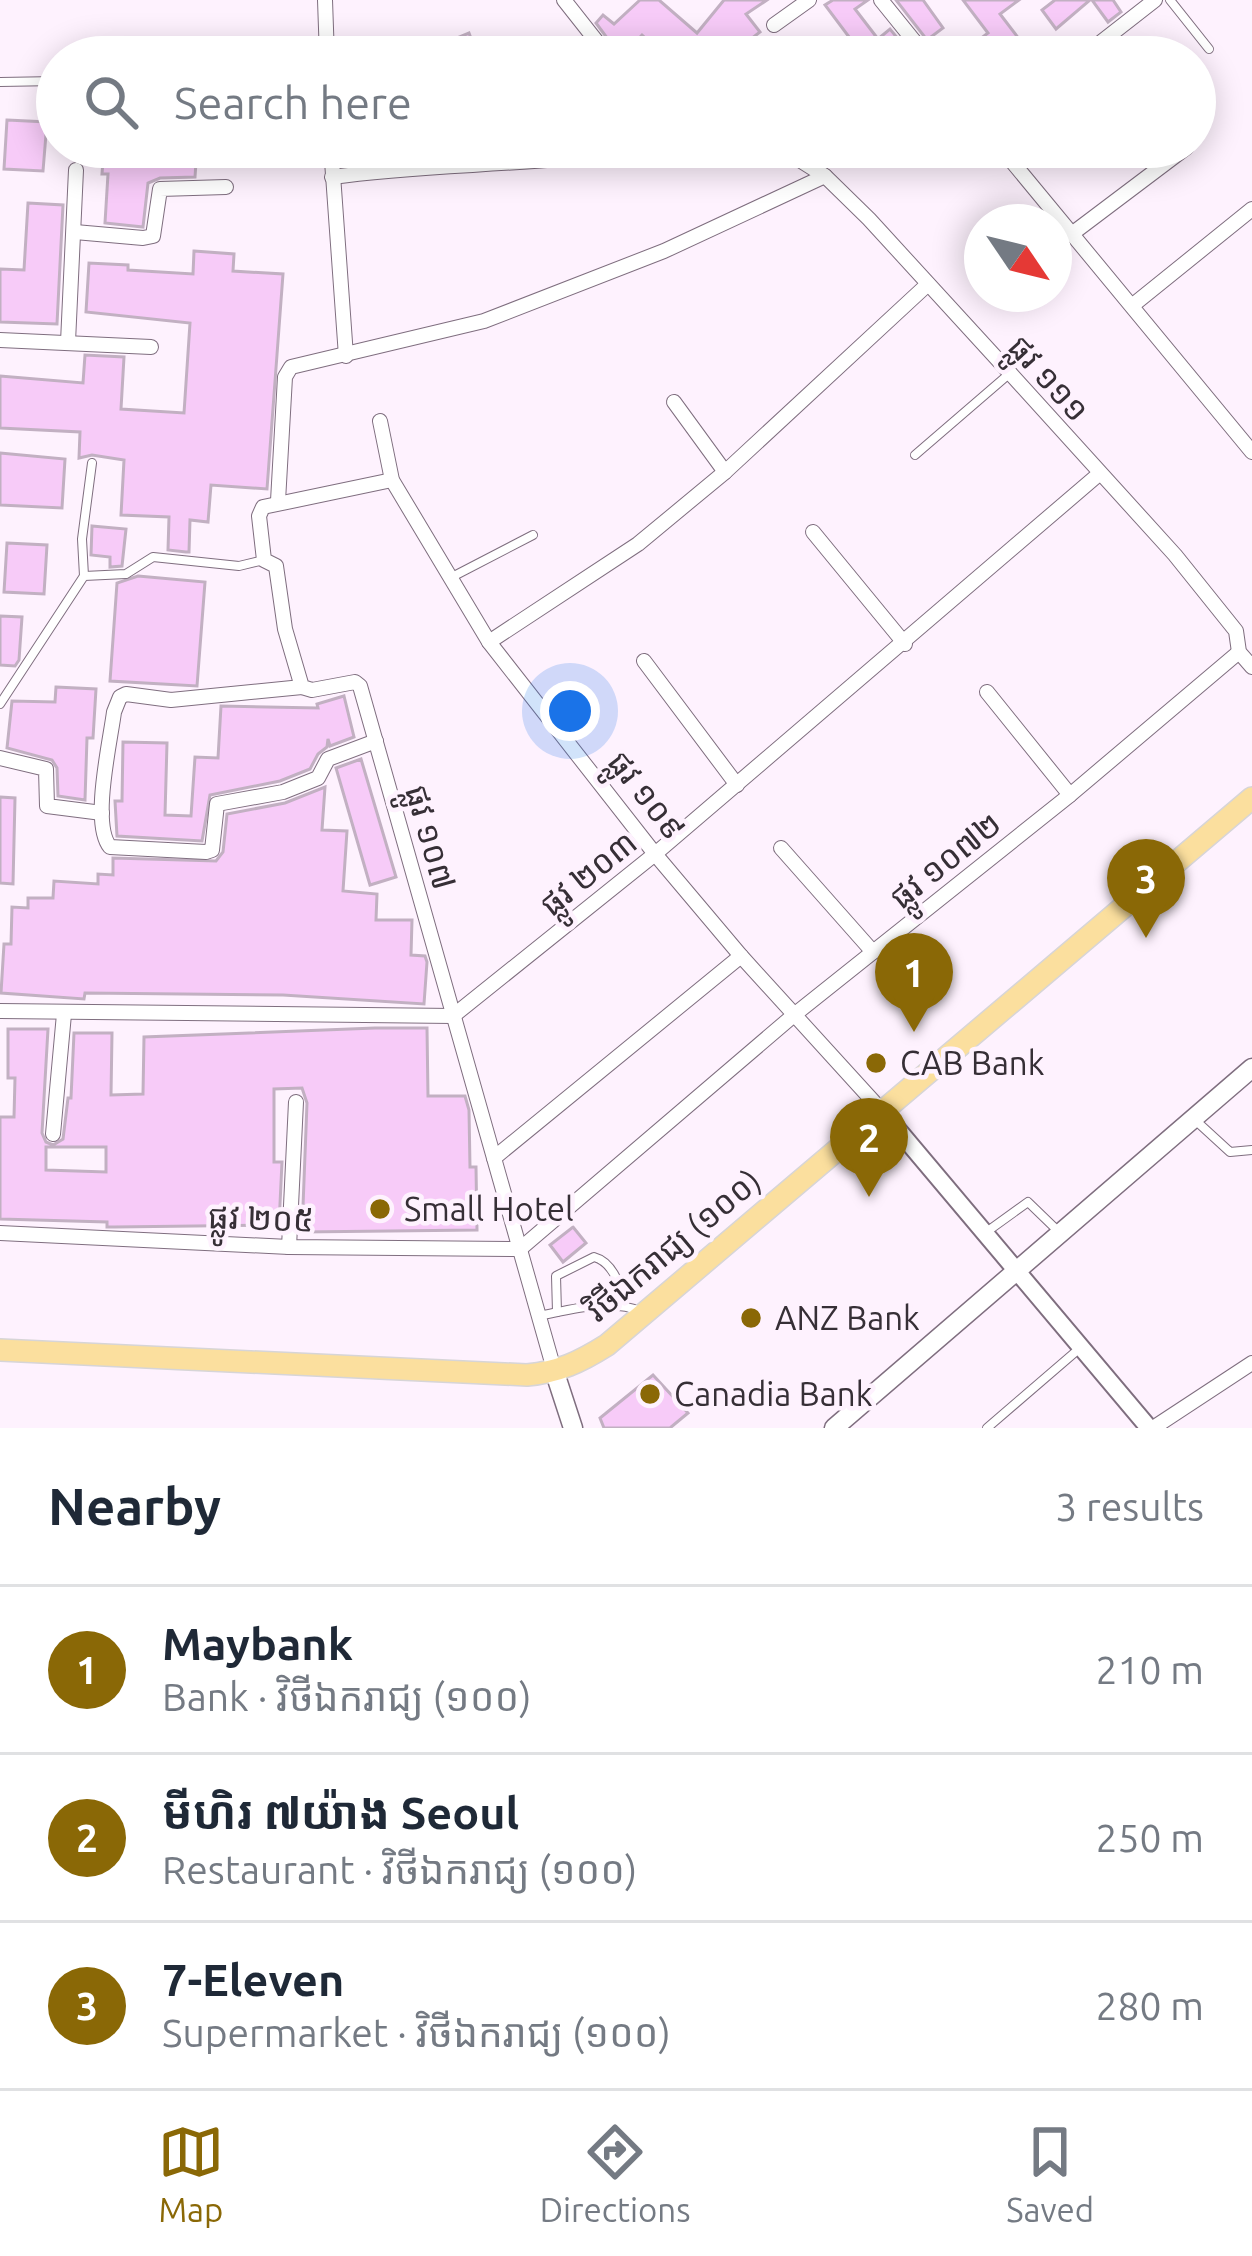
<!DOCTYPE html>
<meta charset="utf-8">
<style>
body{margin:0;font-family:Ubuntu,"Noto Sans Khmer",sans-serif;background:#f2f2f3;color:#1f2937}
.compass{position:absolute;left:964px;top:204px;width:108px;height:108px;border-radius:50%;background:#fff;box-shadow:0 6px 30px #0003;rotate:125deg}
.you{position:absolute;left:570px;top:711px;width:42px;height:42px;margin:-30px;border:9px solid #fff;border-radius:50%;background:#1a73e8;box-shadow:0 0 0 18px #1a73e833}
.badge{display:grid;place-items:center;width:78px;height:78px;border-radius:50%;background:#8a6806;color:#fff;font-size:39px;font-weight:700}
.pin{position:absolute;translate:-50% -99px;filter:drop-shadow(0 3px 6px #0008)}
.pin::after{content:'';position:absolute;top:63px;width:42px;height:36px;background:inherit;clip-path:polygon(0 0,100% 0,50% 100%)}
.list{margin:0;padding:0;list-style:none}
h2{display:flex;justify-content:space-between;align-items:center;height:156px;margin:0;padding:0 48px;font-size:51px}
h2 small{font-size:39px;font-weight:400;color:#747a83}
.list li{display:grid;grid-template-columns:78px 1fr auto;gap:36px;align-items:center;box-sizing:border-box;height:168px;padding:0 48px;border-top:3px solid #e0e1e3}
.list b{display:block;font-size:45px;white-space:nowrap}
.list p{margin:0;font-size:39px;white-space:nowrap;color:#747a83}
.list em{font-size:39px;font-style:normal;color:#747a83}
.icon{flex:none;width:66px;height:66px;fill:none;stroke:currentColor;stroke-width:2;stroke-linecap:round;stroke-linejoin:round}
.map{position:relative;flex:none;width:1252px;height:1428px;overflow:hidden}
.search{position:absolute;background:#fff;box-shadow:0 6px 30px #0003;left:36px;right:36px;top:36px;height:132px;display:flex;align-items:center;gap:30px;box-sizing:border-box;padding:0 42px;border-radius:66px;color:#747a83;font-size:45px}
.sheet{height:660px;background:#fff}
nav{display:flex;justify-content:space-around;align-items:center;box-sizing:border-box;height:168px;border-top:3px solid #e0e1e3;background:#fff;font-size:33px;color:#747a83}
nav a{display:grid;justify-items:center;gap:6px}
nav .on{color:#8a6806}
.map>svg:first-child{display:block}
.building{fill:#f7cbf8;stroke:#c2b0c2;stroke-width:3;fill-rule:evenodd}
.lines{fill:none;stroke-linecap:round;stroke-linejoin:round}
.service-casing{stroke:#7f6e7f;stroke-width:10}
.minor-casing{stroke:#7f6e7f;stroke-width:16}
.tertiary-casing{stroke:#7f6e7f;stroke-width:20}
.secondary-casing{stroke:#7f6e7f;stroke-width:21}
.primary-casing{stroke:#d7d5d7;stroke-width:24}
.service{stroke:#fff;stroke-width:8}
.minor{stroke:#fff;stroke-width:14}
.tertiary{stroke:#fff;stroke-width:16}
.secondary{stroke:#fff;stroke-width:18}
.primary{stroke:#fbdf9e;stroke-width:21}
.poi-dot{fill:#8a6806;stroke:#fef2fe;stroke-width:4.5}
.labels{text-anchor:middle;stroke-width:9;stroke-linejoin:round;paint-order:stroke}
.street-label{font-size:33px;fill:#362f36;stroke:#fef2fe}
.poi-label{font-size:33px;fill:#362f36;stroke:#fef2fe;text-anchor:start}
</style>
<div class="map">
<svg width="1252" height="1428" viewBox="0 0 1252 1428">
<rect width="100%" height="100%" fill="#fef2fe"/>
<g class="building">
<polygon points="640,0 659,0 697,33 724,0 767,0 746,14 760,32 728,57 691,57 670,41 661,52 642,35 621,57 596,23 603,15 614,24"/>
<polygon points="833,0 868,0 855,9 878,39 890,29 913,57 864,57 825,5"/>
<polygon points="896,0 923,0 943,28 927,40"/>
<polygon points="963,0 1019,0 1000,14 1033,57 987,57 976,42 988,33"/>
<polygon points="1055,0 1090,0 1056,29 1042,10"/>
<polygon points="1092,0 1113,0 1121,12 1108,22"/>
<polygon points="469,33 478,57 445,57 440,45"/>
<polygon points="7,120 47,122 43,171 4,169"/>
<polygon points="104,147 197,147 195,177 160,178 148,183 143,227 105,223 108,174 102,174"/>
<polygon points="347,147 374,147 377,160 351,163"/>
<polygon points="28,203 63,205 57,324 0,322 0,269 24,270"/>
<polygon points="194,251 234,254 233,271 283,274 267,489 211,485 208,522 190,520 189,552 186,552 168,550 169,517 121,515 124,460 92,455 79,458 80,432 0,428 0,376 83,383 85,355 124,357 121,409 184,413 190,323 86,312 89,263 128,265 128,270 193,274"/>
<polygon points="0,453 65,459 62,508 0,505"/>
<polygon points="92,526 126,529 122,566 110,567 110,557 91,555"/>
<polygon points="7,543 47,545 44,594 4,592"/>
<polygon points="138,576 205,582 197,686 110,681 117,583"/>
<polygon points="0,616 22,617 19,660 15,666 0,665"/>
<polygon points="56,687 96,689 93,738 87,738 85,800 58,796 57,768 52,760 7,748 12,701 55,702"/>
<polygon points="344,696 354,737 330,746 328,739 327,747 318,754 310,769 280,781 210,795 202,841 117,836 115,801 122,801 123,742 167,743 165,815 191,816 195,757 218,758 221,706 318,708 317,704"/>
<polygon points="361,759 396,877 370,885 336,768"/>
<polygon points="325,787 322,830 347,831 343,891 377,894 376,920 412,920 411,955 425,956 427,962 424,1004 283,995 85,993 84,999 1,993 4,944 11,944 12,907 28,908 28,898 53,898 54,881 98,884 98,874 113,875 113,858 216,861 223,852 227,814 285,803"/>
<polygon points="0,797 15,798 13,884 0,883"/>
<path d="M 375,1028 L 427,1028 L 428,1096 L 465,1096 L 469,1110 L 470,1167 L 476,1167 L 477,1230 L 302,1232 L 307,1103 L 302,1088 L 274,1089 L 274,1162 L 282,1162 L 279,1225 L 114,1227 L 107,1227 L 107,1222 L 0,1219 L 0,1117 L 14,1117 L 15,1078 L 8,1078 L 8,1029 L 48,1029 L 42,1133 L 46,1142 L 53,1145 L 63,1139 L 68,1098 L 71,1098 L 74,1033 L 112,1033 L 111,1095 L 143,1094 L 144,1037 ZM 46,1147 L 106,1147 L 106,1172 L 46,1170 Z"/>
<polygon points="573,1227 586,1243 563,1262 550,1245"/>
<polygon points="653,1375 688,1413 670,1428 604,1428 600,1418"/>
</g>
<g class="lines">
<defs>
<g id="service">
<polyline points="1170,0 1209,49"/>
<polyline points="0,82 57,81"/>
<polyline points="915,455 1009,374"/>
<polyline points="84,576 82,539 92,463"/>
<polyline points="452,577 533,535"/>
<polyline points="0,704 84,576 126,574 153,557 239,566 264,560"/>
<polyline points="1194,1119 1230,1152 1252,1150"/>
<polyline points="985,1233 1028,1202 1059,1232"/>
<path d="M 557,1312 L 556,1276 L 594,1257 C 613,1262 621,1286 625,1305"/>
<path d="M 539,1316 C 574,1309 609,1298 643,1312"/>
<polyline points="987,1428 1080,1348"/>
</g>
<g id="minor">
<polyline points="325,0 327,57"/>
<polyline points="564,0 609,57"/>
<polyline points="881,0 927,57"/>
<polyline points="774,25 809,0"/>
<polyline points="1082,57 1155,0"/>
<polyline points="331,147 346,356"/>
<polyline points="779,147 825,176 869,219 1010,373 1175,555 1236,631 1239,652 1252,667"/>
<polyline points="1000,147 1252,452"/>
<path d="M 332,177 C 437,162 543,167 648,147"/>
<polyline points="75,232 143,238 153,236 160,189 226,187"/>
<polyline points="1073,233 1187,147"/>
<polyline points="1133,305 1252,209"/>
<polyline points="0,340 151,347"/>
<polyline points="68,342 76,170"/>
<polyline points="674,402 725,472"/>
<polyline points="380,421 392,480 489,642 655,854 741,956 882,1111"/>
<polyline points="392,480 263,507 259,516 264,560 276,566 285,629 302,687 312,690 355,682 360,686 555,1373"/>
<polyline points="278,501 285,377 291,367 484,321 664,251 825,176"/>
<polyline points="813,532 905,644"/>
<polyline points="489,642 638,544 725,472 928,284"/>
<polyline points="644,661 737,785"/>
<path d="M 302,687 L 171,700 L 126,694 L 120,697 L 114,712 C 110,743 91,824 110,847 L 206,852 L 212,850 L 217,804 L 283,792 L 318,778 L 328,759 L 376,741"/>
<polyline points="987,692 1070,795"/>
<polyline points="0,758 46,769 47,806 102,813"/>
<polyline points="781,848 873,952"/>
<polyline points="0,1011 453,1016 655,854 1099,474"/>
<polyline points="53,1134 64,1014"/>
<polyline points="494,1158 741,956"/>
<polyline points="0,1233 289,1247 520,1249 794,1015 1070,795 1239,652"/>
<polyline points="289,1247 296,1102"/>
<polyline points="1153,1428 1252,1363"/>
</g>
<polyline id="tertiary" points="882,1111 1149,1428"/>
<g id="secondary">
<polyline points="555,1373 573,1428"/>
<polyline points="834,1428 1252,1068"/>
</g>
<path id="primary" d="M 0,1350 L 527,1375 C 559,1372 580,1362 607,1345 L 1252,798"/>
</defs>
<use href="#service" class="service-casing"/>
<use href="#minor" class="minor-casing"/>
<use href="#tertiary" class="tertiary-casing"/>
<use href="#secondary" class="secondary-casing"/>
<use href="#primary" class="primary-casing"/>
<use href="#service" class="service"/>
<use href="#minor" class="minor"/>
<use href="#tertiary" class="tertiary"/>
<use href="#secondary" class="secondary"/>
<use href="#primary" class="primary"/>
</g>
<g class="poi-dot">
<circle cx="876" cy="1063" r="12"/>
<circle cx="380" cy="1209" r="12"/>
<circle cx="751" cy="1318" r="12"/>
<circle cx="650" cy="1394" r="12"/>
</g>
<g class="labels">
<g class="street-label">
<text transform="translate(1049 378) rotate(48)" y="12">ផ្លូវ ១១១</text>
<text transform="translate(647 795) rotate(52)" y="12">ផ្លូវ ១០៩</text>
<text transform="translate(431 837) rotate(74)" y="12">ផ្លូវ ១០៧</text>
<text transform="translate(945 860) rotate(-39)" y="12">ផ្លូវ ១០៧២</text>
<text transform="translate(588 873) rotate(-39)" y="12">ផ្លូវ ២០៣</text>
<text transform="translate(261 1218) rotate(2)" y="12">ផ្លូវ ២០៥</text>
<text transform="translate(673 1245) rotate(-40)" y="12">វិថីឯករាជ្យ (១០០)</text>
</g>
<g class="poi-label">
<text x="900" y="1075">CAB Bank</text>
<text x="404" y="1221">Small Hotel</text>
<text x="775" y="1330">ANZ Bank</text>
<text x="674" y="1406">Canadia Bank</text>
</g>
</g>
</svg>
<svg class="compass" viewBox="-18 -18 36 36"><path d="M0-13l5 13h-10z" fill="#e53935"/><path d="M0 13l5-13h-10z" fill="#747a83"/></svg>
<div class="you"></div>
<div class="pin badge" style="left:914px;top:1032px">1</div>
<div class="pin badge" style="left:869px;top:1197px">2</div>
<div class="pin badge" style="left:1146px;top:938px">3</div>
<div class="search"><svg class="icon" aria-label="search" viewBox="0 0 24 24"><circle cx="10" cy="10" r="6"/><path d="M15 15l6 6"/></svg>Search here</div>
</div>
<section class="sheet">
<h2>Nearby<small>3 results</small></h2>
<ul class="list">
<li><span class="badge">1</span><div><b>Maybank</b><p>Bank · វិថីឯករាជ្យ (១០០)</p></div><em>210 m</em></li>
<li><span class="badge">2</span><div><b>មីហិរ ៧យ៉ាង Seoul</b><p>Restaurant · វិថីឯករាជ្យ (១០០)</p></div><em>250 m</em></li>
<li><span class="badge">3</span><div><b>7-Eleven</b><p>Supermarket · វិថីឯករាជ្យ (១០០)</p></div><em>280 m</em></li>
</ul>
</section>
<nav>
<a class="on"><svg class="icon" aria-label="map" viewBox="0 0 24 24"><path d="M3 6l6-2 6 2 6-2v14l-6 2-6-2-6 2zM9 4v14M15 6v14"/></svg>Map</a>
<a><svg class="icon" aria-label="directions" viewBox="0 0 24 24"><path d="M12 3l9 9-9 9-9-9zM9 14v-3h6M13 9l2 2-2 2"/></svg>Directions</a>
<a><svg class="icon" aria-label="saved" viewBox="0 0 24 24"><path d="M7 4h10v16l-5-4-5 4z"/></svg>Saved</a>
</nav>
